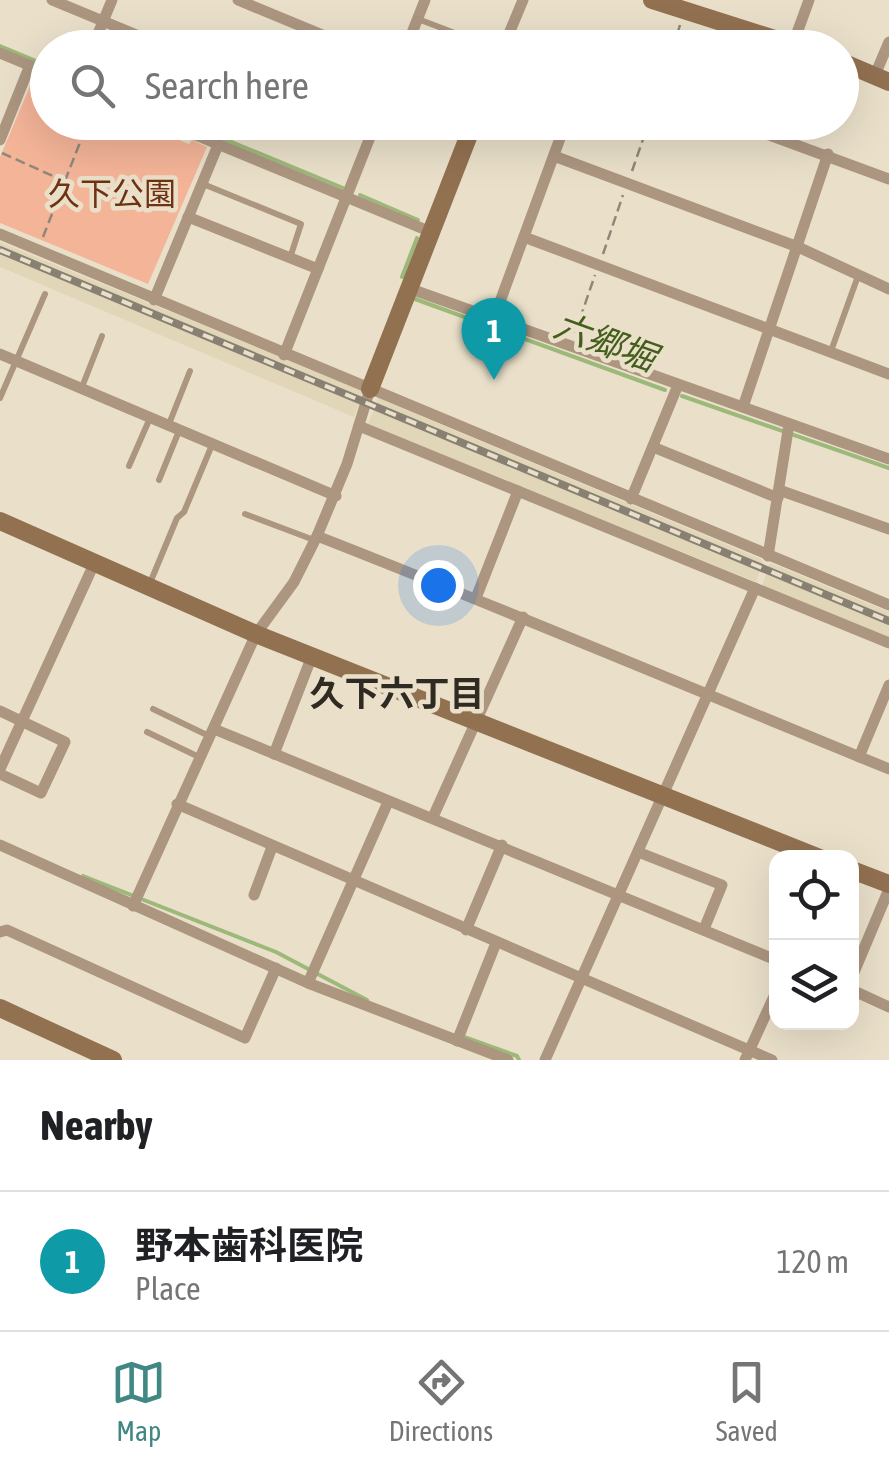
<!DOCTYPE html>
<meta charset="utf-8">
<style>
body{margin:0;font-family:"Asap Condensed","Noto Sans JP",sans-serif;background:#f6f6f6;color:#202124}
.controls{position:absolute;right:30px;bottom:30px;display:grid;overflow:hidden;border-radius:20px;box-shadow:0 10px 40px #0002}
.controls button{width:90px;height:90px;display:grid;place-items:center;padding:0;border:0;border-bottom:2px solid #e0e0e0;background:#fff;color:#202124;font:50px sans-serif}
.you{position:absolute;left:438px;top:585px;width:35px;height:35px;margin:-25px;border:8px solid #fff;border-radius:50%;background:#1a73e8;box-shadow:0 0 0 15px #1a73e833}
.badge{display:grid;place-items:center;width:65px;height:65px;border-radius:50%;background:#418885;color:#fff;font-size:32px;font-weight:700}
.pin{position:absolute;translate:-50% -82px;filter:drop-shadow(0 2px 5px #0008)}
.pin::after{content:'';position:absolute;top:52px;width:35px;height:30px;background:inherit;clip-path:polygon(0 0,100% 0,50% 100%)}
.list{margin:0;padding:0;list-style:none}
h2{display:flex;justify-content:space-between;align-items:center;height:130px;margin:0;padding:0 40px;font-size:42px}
h2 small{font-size:32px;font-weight:400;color:#757577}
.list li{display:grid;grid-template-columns:65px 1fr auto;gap:30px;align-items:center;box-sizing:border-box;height:140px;padding:0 40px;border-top:2px solid #e0e0e0}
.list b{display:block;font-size:38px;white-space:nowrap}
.list p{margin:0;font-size:32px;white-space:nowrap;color:#757577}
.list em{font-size:32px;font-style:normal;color:#757577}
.icon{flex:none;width:55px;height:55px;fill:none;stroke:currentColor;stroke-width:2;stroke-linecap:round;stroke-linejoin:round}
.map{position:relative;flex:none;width:889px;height:1060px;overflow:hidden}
.search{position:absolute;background:#fff;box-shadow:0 10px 40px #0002;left:30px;right:30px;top:30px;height:110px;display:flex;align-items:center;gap:25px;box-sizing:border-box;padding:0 35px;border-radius:55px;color:#757577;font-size:38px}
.sheet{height:270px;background:#fff}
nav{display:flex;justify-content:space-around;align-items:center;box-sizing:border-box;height:140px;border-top:2px solid #e0e0e0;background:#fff;font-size:28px;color:#757577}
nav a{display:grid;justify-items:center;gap:5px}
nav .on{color:#418885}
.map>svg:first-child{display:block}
.built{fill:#e2d6b9}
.green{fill:#f4b498}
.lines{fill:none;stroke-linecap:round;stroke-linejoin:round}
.stream{stroke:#9cb97a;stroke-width:4}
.path{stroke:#8f8879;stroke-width:2.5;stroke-dasharray:10 5;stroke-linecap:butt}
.lane{stroke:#ac9680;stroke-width:6}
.street{stroke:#ac9680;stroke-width:11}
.secondary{stroke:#927151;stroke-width:18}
.rail-casing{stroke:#888173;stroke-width:8}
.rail{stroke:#eae0ca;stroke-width:4;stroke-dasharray:11;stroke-linecap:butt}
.labels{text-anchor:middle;stroke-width:9;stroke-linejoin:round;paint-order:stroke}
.park-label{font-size:32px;fill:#6f3212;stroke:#eae0ca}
.water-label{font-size:35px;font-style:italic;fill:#445e1d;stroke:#eae0ca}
.neighbourhood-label{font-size:35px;font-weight:bold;fill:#2f2b23;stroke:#eae0ca}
</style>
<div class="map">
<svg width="889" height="1060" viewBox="0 0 889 1060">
<rect width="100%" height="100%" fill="#eae0ca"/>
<g class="built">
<polygon points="0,242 363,391 354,417 0,267"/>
<polygon points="378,398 761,559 763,563 756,582 368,424"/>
<polygon points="770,563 889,612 889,638 761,588"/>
</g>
<polygon class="green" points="35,74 47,79 48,122 138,123 189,144 192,140 207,147 148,284 0,223 0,157"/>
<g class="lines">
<g class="stream">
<polyline points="0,46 48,66"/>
<polyline points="183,122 343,188"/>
<polyline points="360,195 418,220"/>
<polyline points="402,277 417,238"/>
<polyline points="415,299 665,390"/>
<polyline points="682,396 889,468"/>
<polyline points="83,876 276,952 367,1000"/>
<polyline points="464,1037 517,1056 519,1060"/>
</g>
<g class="path">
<polyline points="673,48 680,25"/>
<polyline points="2,153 64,181"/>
<polyline points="632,171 649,122"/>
<polyline points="43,237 88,122"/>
<polyline points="603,254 623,195"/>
<polyline points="575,333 595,275"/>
</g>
<g class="lane">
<polyline points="418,19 494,48"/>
<polyline points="203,184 301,224 290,258"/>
<polyline points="831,351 858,276"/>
<polyline points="82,387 102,336"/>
<polyline points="0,398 45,294"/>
<polyline points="169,424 190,371"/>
<polyline points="129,466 150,418"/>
<polyline points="159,480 179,431"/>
<polyline points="245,514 314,540"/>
<polyline points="150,583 177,518 184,512 212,445"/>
<polyline points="153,709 209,736"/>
<polyline points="147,732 199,757"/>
</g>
<g class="street">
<polyline points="52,0 168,48"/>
<polyline points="238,0 354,48"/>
<polyline points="505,42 521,48"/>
<polyline points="793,44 809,0"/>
<polyline points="92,48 112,0"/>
<polyline points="406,48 425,0"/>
<polyline points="503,48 523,0"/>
<polyline points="0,53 48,73"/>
<polyline points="875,75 889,42"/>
<polyline points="164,122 431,232"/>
<polyline points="355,122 373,130"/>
<polyline points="734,122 889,179"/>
<polyline points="0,140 30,65"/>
<polyline points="554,156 798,247 889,289"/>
<polyline points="188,217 318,269"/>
<polyline points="0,234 889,605"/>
<polyline points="524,237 889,374"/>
<polyline points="408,288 889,459"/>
<polyline points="154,300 218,145"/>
<polyline points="494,318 566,122"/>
<polyline points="0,354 336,496"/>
<polyline points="284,355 376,122"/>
<polyline points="743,407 828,154"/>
<polyline points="359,426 889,643"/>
<polyline points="653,447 778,498"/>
<polyline points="779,490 889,529"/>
<polyline points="631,499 678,385"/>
<path d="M 317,536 C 509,611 698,691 889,769"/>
<polyline points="768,556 789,424"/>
<polyline points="476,598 518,491"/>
<polyline points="0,711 65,742 41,793 0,774"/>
<polyline points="214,729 776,960"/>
<polyline points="274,754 312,656"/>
<polyline points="859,757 889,685"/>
<polyline points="0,769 94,564"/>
<polyline points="177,804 772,1060"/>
<polyline points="433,817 523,617"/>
<polyline points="0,845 308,983 508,1060"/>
<polyline points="638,852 722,885 704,929"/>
<polyline points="254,895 272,847"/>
<polyline points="133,906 256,634 294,582 317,536 347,464 370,389"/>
<polyline points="466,930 502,845"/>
<polyline points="0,932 7,930 245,1038 276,968"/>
<polyline points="852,977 889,889"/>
<polyline points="308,983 388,802"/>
<polyline points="852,990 889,1007"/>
<polyline points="457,1041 496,943"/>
<polyline points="545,1060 755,588"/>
<polyline points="745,1060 776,992"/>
</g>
<g class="secondary">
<polyline points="652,0 803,48"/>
<polyline points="842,62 889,82"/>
<polyline points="370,389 474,122"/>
<polyline points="0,521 256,634 820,858"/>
<polyline points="852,870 889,884"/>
<polyline points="0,1008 113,1060"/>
</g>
<defs>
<polyline id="rail" points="0,250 889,621"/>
</defs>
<use href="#rail" class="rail-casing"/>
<use href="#rail" class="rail"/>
</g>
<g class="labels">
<g class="park-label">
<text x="112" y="205">久下公園</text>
</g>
<g class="water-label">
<text transform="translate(605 342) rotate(20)" y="12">六郷堀</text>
</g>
<g class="neighbourhood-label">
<text x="397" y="706">久下六丁目</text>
</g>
</g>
</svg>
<div class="controls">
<button><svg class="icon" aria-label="locate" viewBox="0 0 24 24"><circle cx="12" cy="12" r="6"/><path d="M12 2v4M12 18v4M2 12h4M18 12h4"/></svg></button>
<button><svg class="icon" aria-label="layers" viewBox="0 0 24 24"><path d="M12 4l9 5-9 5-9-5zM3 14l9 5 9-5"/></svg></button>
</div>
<div class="you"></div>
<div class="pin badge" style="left:494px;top:380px;background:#0f9aa8">1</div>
<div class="search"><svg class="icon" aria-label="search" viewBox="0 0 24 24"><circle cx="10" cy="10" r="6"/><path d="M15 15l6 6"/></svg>Search here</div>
</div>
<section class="sheet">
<h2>Nearby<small></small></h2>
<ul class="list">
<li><span class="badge" style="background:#0f9aa8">1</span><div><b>野本歯科医院</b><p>Place</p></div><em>120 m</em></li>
</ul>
</section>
<nav>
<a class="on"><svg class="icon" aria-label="map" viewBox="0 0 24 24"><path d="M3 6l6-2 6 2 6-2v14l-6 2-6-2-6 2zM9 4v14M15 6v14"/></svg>Map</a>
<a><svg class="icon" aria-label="directions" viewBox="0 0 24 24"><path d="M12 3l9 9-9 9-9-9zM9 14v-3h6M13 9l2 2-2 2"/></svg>Directions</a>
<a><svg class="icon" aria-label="saved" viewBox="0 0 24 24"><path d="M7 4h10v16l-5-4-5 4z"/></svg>Saved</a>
</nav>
